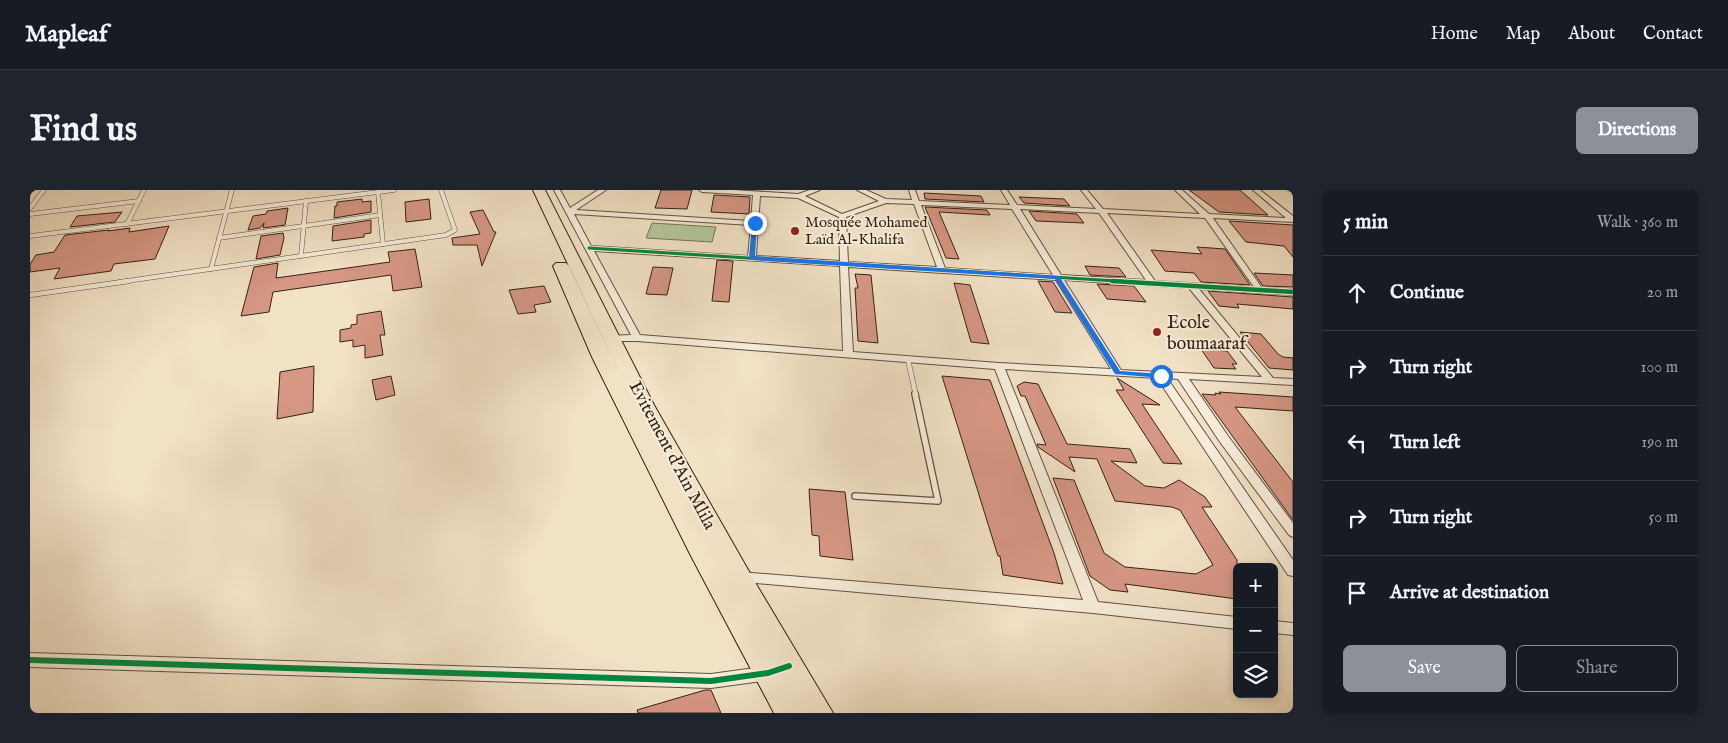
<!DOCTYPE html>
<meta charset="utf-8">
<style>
body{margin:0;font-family:"IM FELL English",serif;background:#20242c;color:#f1f3f6}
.controls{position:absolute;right:15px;bottom:15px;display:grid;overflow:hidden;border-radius:8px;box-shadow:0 2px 8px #0003}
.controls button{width:45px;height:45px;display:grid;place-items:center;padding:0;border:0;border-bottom:1px solid #363941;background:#171b24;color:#f1f3f6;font:25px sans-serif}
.stop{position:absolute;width:15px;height:15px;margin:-11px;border:4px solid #1a73e8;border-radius:50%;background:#fff}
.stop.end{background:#1a73e8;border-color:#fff;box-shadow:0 1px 5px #0008}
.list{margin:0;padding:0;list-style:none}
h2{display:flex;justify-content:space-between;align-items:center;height:65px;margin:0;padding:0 20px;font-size:21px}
h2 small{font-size:16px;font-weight:400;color:#9ea1a6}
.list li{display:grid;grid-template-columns:32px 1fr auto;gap:15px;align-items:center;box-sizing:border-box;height:75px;padding:0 20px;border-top:1px solid #363941}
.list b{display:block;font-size:19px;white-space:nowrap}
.list em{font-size:16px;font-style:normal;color:#9ea1a6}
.actions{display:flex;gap:10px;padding:15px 20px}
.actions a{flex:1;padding:11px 0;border:1px solid #8c9099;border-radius:8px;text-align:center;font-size:18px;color:#8c9099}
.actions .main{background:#8c9099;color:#fff}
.icon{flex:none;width:28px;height:28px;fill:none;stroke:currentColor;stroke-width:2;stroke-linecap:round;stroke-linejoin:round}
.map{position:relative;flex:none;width:1263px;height:523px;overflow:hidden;border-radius:8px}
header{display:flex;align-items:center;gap:30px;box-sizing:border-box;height:70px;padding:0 25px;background:#171b24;border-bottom:1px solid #363941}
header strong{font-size:24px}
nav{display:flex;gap:28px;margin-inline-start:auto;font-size:18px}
.intro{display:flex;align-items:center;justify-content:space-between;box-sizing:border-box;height:120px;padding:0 30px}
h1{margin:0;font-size:35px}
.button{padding:12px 22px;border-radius:8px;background:#8c9099;color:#fff;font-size:18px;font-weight:700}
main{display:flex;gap:30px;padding:0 30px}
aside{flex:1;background:#171b24;border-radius:8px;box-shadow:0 2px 8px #0003}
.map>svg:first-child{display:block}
.green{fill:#b4c499;stroke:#747456}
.building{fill:#d69785;stroke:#342314}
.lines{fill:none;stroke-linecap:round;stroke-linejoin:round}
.lane-far2-casing{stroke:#635240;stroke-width:5}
.lane-far1-casing{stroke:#635240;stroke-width:5.5}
.lane-casing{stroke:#635240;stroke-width:8}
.street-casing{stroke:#635240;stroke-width:2}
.highway-casing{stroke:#342314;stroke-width:2}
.lane-far2{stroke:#f6ecd9;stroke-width:4}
.lane-far1{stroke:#f6ecd9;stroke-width:4.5}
.lane{stroke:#f6ecd9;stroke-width:5.5}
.street{fill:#f6ecd9;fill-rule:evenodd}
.highway{fill:#f1e1c5;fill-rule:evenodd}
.cycleway-far2-casing{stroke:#f6ecd9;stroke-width:5}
.cycleway-far1-casing{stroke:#f6ecd9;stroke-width:7}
.cycleway-casing{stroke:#f6ecd9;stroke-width:9}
.cycleway-far2{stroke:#00873e;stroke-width:3}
.cycleway-far1{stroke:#00873e;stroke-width:4.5}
.cycleway{stroke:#00873e;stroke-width:6}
.route{fill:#1a73e8}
.poi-dot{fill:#8f2418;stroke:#f6ecd9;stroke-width:2}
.labels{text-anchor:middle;stroke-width:4;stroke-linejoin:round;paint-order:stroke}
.far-poi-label{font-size:15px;fill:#342314;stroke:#f6ecd9;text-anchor:start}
.poi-label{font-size:18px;fill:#342314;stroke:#f6ecd9;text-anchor:start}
.street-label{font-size:18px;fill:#342314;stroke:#f6ecd9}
</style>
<header>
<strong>Mapleaf</strong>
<nav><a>Home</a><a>Map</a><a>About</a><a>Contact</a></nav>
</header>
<div class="intro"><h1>Find us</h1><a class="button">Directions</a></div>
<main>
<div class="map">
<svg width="1263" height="523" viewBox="0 0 1263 523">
<rect width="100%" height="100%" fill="#f1e1c5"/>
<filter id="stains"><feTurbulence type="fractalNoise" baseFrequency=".004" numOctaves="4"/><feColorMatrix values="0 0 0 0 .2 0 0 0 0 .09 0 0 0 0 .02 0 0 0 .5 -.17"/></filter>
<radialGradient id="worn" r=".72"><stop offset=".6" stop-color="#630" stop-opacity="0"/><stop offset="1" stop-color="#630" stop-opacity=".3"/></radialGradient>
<polygon class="green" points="622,33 686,37 682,52 616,48"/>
<g class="building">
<polygon points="631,0 662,0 657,19 625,18"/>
<polygon points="1159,0 1210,0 1238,25 1189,22"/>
<polygon points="894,3 951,6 954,12 895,9"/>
<polygon points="684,5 720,7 719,24 681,22"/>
<polygon points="989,7 1034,9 1040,16 994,13"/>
<polygon points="332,9 332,12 341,11 341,22 304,28 305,16 307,16 307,12"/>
<polygon points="399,9 401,29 376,32 375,12"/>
<polygon points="895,17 957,20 960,25 909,22 929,69 916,68"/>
<polygon points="258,18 255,35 233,38 234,33 230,38 218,40 223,26 236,24 237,21"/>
<polygon points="453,20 464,42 466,42 452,76 447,55 423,55 422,48 450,44 440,22"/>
<polygon points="999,21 1047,24 1054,33 1006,31"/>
<polygon points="92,22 85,32 40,37 47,26"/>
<polygon points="341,30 341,43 334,44 334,47 302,51 303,36"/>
<polygon points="1199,31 1263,35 1263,67 1254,56 1216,52"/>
<polygon points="139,36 125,69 84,74 81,81 24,89 30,78 0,82 0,74 6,65 24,62 35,45 79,40 78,41 100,38 99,42"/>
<polygon points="253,43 254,48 250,65 226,69 231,46"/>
<polygon points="1167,57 1195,59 1220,95 1171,92 1164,83 1135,81 1121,60 1172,64"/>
<polygon points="385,59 392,97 363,101 361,85 243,102 239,122 211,126 224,77 248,73 246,88 360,72 358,62"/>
<polygon points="687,70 703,71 699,112 682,111"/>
<polygon points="1055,76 1089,78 1096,87 1060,85"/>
<polygon points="623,77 643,78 637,105 616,104"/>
<polygon points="1224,83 1263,85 1263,97 1233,96"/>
<polygon points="825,84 841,85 848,153 828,151 825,98 828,98"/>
<polygon points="1008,91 1023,92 1042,123 1025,122"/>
<polygon points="924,93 940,95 959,154 941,152"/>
<polygon points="1067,94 1104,96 1116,112 1077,109"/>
<polygon points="514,96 521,112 504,115 506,122 488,124 479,100"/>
<polygon points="1178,101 1263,107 1263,119 1207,114 1209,118 1189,116"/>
<polygon points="351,121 355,145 350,145 353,165 335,168 335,155 323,157 323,150 310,152 310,140 321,138 321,135 327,134 327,125"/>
<polygon points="1210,142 1231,144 1248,164 1253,167 1263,168 1263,180 1239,178"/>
<polygon points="1171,159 1197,161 1207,174 1202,174 1206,179 1184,178"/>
<polygon points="284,176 283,222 247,229 250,182"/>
<polygon points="361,186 365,205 346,210 342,190"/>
<polygon points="912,186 960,190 1024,363 1033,394 973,385 970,366 968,366"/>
<polygon points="1087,188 1130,215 1112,214 1152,274 1133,273 1086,200 1094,200"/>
<polygon points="994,192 1008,194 1037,254 1100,259 1107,273 1081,271 1115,296 1134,298 1149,290 1175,307 1182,317 1172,317 1207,370 1207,409 1095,394 1098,402 1080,400 1060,386 1023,288 1044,290 1074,363 1095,377 1166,384 1183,375 1150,320 1142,317 1085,311 1067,269 1039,267 1045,282 1008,257 1007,254 1016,255 995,206 991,206 987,196"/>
<polygon points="1189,202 1263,207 1263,221 1205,217 1263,292 1263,330 1172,204 1186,205 1185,203 1191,204"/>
<polygon points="779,299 815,302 823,370 790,366 789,346 782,345"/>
<polygon points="675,500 681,500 691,523 608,523 607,520"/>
</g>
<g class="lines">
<defs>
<g id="lane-far2">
<polyline points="348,2 353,54"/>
<polyline points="0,18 14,0"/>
<polyline points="0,24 109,11"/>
<polyline points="97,34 114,0"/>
<polyline points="0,46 364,0"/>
<polyline points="189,48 350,25"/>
<polyline points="271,66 276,11"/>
<polyline points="181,79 202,0"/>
<polyline points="90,92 416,45 425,40 411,0"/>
</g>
<g id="lane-far1">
<polyline points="0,105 99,91"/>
<polyline points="878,170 886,206"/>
</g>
<polyline id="lane" points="825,306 908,311 885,204"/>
<g id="street">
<path d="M 524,0 L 530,0 L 540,18 L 568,0 L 576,0 L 546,20 L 721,31 L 723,5 L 672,2 L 669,0 L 704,0 L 768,4 L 780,0 L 790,0 L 775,6 L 812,24 L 849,11 L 827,0 L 836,0 L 856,9 L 882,10 L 879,0 L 885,0 L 889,11 L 980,15 L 971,0 L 977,0 L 987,15 L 1066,19 L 1051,0 L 1057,0 L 1073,19 L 1170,24 L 1145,0 L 1152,0 L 1179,24 L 1256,28 L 1223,0 L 1230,0 L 1263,26 L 1263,32 L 1183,28 L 1232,98 L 1263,99 L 1263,105 L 1169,99 L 1243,188 L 1263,189 L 1263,195 L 1159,189 L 1198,246 L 1263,333 L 1263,347 L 1259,345 L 1190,252 L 1148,189 L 1137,188 L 1263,370 L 1263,386 L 1258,385 L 1127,188 L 975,179 L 1068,412 L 1207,427 L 1207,439 L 1063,423 L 704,391 L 702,387 L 704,383 L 709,382 L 1053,410 L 965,179 L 607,151 L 573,151 L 573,147 L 576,146 L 601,145 ZM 730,6 L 768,8 L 809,27 L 810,71 L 726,66 ZM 856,13 L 884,14 L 907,77 L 818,72 L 816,27 ZM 891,15 L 982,19 L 1023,85 L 915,78 ZM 990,19 L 1069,23 L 1116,90 L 1031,85 ZM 1077,23 L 1175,28 L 1224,97 L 1125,91 ZM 544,24 L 721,35 L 718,66 L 561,56 ZM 564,61 L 810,76 L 813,161 L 610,145 ZM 818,77 L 1026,90 L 1081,179 L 969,173 L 823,162 ZM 1034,90 L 1159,98 L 1232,187 L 1091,180 Z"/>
<polygon points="1244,431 1263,433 1263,445 1244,443"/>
<polygon points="0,463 681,484 739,476 744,478 747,483 744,488 739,490 681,498 0,477"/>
</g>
<polygon id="highway" points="503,0 515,0 624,215 729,399 803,523 744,523 661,366 562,167 523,76 526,73 536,73 539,76 594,193"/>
</defs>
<use href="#lane-far2" class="lane-far2-casing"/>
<use href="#lane-far1" class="lane-far1-casing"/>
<use href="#lane" class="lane-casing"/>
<use href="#street" class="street-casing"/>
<use href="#highway" class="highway-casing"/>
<use href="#lane-far2" class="lane-far2"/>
<use href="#lane-far1" class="lane-far1"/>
<use href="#lane" class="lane"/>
<use href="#street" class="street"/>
<use href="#highway" class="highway"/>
<defs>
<polyline id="cycleway-far2" points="559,58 1102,92"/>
<polyline id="cycleway-far1" points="1082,91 1263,102"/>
<polyline id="cycleway" points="0,470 681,491 738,483 759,476"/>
</defs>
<use href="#cycleway-far2" class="cycleway-far2-casing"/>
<use href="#cycleway-far1" class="cycleway-far1-casing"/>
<use href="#cycleway" class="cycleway-casing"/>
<use href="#cycleway-far2" class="cycleway-far2"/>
<use href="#cycleway-far1" class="cycleway-far1"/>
<use href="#cycleway" class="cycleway"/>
</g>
<polygon class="route" points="725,31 727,33 725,66 1029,86 1090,181 1131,184 1134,186 1131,188 1085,184 1025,89 722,70 719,68 722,33"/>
<g class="poi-dot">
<circle cx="765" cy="41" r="5"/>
<circle cx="1127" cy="142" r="5"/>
</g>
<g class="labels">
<g class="far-poi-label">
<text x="775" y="37">Mosquée Mohamed<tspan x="775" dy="17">Laïd Al-Khalifa</tspan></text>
</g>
<g class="poi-label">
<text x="1137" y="138">Ecole<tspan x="1137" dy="21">boumaaraf</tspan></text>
</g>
<g class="street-label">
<text transform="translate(643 265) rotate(62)" y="6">Evitement d'Ain Mlila</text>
</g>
</g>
<rect width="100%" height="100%" filter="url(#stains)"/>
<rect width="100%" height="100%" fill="url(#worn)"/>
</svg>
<div class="controls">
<button>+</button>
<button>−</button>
<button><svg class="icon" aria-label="layers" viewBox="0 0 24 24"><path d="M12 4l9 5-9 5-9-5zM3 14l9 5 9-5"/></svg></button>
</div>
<div class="stop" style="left:1131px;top:186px"></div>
<div class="stop end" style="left:725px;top:33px"></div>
</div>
<aside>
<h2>5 min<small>Walk · 360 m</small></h2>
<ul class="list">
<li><svg class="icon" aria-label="ahead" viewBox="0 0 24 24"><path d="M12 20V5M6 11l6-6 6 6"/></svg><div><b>Continue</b></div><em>20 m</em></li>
<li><svg class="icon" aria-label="right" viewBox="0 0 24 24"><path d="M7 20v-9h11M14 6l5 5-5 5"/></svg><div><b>Turn right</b></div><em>100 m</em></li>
<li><svg class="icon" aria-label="left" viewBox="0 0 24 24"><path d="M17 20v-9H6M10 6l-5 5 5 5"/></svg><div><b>Turn left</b></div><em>190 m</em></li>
<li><svg class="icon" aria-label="right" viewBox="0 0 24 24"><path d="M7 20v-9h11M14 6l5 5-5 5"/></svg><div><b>Turn right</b></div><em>50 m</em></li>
<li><svg class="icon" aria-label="arrive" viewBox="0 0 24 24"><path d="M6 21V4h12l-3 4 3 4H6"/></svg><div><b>Arrive at destination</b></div></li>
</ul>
<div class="actions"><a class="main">Save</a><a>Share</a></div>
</aside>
</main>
